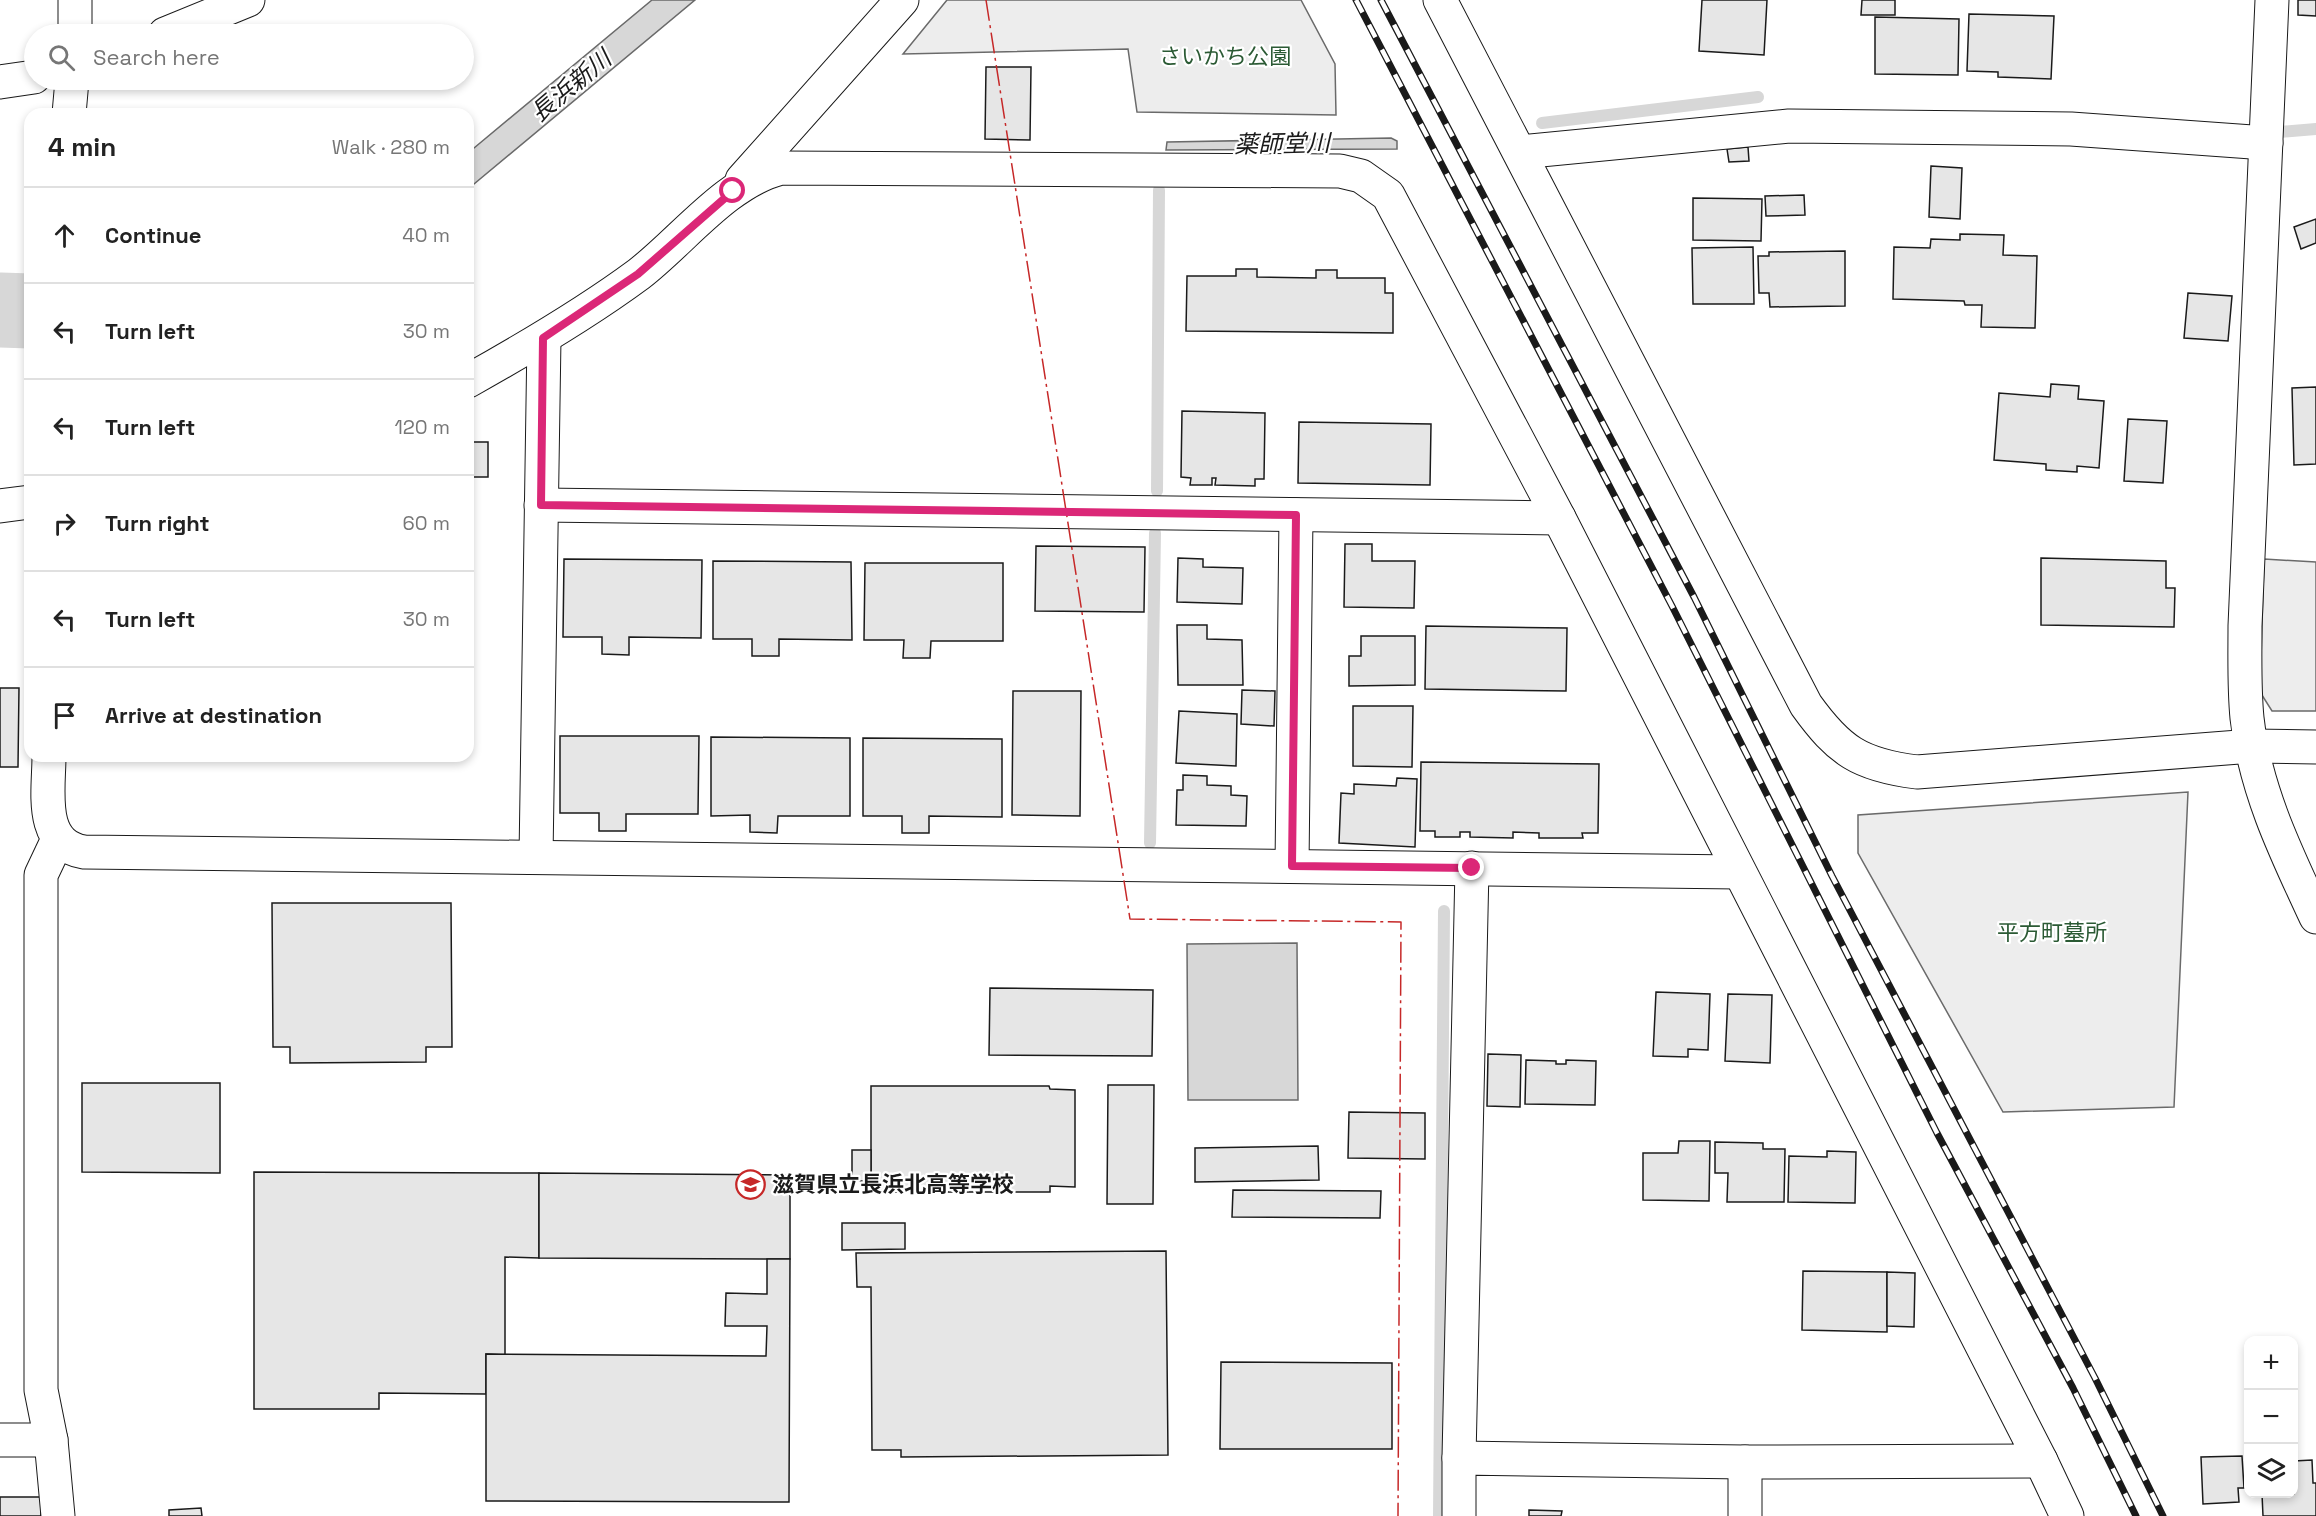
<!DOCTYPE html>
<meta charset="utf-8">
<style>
body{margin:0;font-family:"Space Grotesk","Noto Sans JP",sans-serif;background:#f6f6f6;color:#222}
.controls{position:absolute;right:18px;bottom:18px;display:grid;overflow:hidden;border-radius:12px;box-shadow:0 3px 9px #0003}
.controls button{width:54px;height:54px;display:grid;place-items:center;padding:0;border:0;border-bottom:2px solid #e0e0e0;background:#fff;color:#222;font:30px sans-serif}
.stop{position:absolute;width:18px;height:18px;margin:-14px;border:4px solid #db2777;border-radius:50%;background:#fff}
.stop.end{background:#db2777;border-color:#fff;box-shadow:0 2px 6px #0008}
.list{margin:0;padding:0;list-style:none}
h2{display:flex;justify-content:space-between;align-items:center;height:78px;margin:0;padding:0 24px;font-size:26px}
h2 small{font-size:20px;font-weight:400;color:#767676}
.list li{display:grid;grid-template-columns:39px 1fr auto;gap:18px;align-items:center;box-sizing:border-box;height:96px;padding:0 24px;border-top:2px solid #e0e0e0}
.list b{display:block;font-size:22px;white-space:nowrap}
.list em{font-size:20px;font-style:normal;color:#767676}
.icon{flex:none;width:33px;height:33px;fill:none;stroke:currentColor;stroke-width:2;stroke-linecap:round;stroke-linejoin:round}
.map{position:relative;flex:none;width:2316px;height:1516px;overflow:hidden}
.search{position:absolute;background:#fff;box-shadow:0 3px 9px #0003;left:24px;top:24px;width:450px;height:66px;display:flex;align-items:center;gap:15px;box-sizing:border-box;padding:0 21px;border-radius:33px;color:#767676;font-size:22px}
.panel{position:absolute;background:#fff;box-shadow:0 3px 9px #0003;left:24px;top:108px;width:450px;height:654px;border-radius:18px}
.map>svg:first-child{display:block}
.built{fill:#ededed;stroke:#6a6a6a;stroke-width:1.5}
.water{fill:#d7d7d7;stroke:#6a6a6a;stroke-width:1.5}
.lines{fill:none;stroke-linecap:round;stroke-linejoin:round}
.stream{stroke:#d7d7d7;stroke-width:12}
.river{stroke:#d7d7d7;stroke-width:75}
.building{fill:#e6e6e6;stroke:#1a1a1a;stroke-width:1.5}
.minor-casing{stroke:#1a1a1a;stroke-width:35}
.minor{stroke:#fff;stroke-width:33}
.rail-casing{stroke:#1a1a1a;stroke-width:7}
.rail{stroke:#fff;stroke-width:4.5;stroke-dasharray:14;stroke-linecap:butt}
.power{stroke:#c62828;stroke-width:1.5;stroke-dasharray:21 4.5 3 4.5;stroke-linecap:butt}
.route{stroke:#db2777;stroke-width:8}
.labels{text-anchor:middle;stroke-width:4.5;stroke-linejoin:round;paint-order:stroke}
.park-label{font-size:22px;fill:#2b5a34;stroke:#fff}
.poi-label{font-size:22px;font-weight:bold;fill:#1a1a1a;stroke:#fff;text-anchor:start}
.water-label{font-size:24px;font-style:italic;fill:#1a1a1a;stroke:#fff}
</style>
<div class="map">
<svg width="2316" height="1516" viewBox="0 0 2316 1516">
<rect width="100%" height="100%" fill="#fff"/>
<g class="built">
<polygon points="947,0 1301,0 1335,64 1336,115 1137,112 1128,49 903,54"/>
<polygon points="2264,559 2316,562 2316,711 2272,711 2260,692"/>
<polygon points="2188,792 2174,1107 2003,1112 1858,853 1858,815"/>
</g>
<g class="water">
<polygon points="652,0 695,0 468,189 468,153"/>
<polygon points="1391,138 1397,141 1397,149 1166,150 1167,142"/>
<polygon points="1297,943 1298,1100 1188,1100 1187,944"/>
</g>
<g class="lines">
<g class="stream">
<polyline points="1542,123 1758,97"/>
<polyline points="2280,132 2316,129"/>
<polyline points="1157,491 1159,190"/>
<polyline points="1150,843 1155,533"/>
<polyline points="1439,1516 1444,911"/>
</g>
<polyline class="river" points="0,310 30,311"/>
</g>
<g class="building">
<polygon points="1702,0 1767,0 1764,55 1699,51"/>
<polygon points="1862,0 1895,0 1895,15 1861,15"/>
<polygon points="2298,0 2316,0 2316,16 2298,15"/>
<polygon points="1969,14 2054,16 2051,79 1998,77 1998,72 1967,71"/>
<polygon points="1875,17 1959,19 1958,75 1875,74"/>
<polygon points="986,67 1031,67 1030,140 985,139"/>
<polygon points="1748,147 1749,161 1729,162 1727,149"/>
<polygon points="1931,166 1962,168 1960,219 1929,217"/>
<polygon points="1804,195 1805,215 1766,216 1765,196"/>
<polygon points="1693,198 1762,199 1761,241 1693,240"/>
<polygon points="2316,219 2316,243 2301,249 2294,227"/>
<polygon points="1960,234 2004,235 2003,255 2037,256 2035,328 1981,327 1982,305 1965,305 1964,301 1893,299 1894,247 1930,248 1931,239 1960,240"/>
<polygon points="1753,247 1754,304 1693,304 1692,248"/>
<polygon points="1845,251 1845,306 1770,307 1769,293 1759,293 1758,256 1769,256 1769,252"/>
<polygon points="1236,269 1257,269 1257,277 1316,278 1316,270 1337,270 1337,278 1385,278 1385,293 1393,293 1393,333 1186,331 1187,276 1236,276"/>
<polygon points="2188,293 2232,296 2228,341 2184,338"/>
<polygon points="2051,384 2079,386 2078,399 2104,401 2099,468 2077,466 2077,472 2046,470 2046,464 1994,460 1999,393 2050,397"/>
<polygon points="2316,387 2316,464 2294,465 2292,388"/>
<polygon points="1182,411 1265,413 1264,479 1255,479 1255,486 1215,485 1216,478 1212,478 1212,485 1190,485 1191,478 1181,477"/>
<polygon points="2128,419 2167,421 2163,483 2124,481"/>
<polygon points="1299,422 1431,424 1430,485 1298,483"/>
<rect x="468" y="442" width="20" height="35"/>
<polygon points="1345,544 1372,544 1372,561 1415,561 1414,608 1344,607"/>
<polygon points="1036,546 1145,547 1144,612 1035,611"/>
<polygon points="1178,558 1203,559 1203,567 1243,568 1242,604 1177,602"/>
<polygon points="2041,558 2166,561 2166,588 2175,588 2174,627 2041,625"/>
<polygon points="564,559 702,560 701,638 629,637 629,655 602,654 602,637 563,637"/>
<polygon points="713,561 851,562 852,640 779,639 779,656 752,656 752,639 713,639"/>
<polygon points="865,563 1003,563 1003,641 931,641 930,658 903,658 904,640 864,640"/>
<polygon points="1177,625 1207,625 1207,639 1242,640 1243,685 1178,685"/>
<polygon points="1426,626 1567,628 1566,691 1425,689"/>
<polygon points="1361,636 1415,636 1415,685 1349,686 1349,656 1361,656"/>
<polygon points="0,688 19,688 18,767 0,767"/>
<polygon points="1242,690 1275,691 1274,726 1241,724"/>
<polygon points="1013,691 1081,691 1080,816 1012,815"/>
<polygon points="1353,706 1413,706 1412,767 1353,766"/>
<polygon points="1179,711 1237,714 1236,766 1176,763"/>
<polygon points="560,736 699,736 698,814 626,814 626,831 599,831 599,813 560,813"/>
<polygon points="711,737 850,738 850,816 778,816 777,833 750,832 750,815 711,816"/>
<polygon points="863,738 1002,739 1002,817 929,816 929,833 902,833 902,816 863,816"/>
<polygon points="1421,762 1599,764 1598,833 1582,833 1583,838 1539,838 1539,833 1513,832 1513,838 1470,837 1470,832 1460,832 1460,837 1435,837 1435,831 1420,831"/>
<polygon points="1183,775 1207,776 1207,785 1231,786 1231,795 1247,796 1246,826 1176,825 1177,790 1183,790"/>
<polygon points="1397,778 1417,779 1415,847 1339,843 1341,793 1354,794 1354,784 1396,786"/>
<polygon points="272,903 451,903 452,1047 426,1047 426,1062 290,1063 290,1047 273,1047"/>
<polygon points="990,988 1153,990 1152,1056 989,1055"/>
<polygon points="1656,992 1710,994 1708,1050 1688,1049 1688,1057 1653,1056"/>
<polygon points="1728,994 1772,995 1770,1063 1725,1061"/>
<polygon points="1488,1054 1521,1055 1520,1107 1487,1106"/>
<polygon points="1526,1060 1556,1061 1556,1064 1566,1064 1566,1060 1596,1061 1595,1105 1525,1104"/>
<polygon points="82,1083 220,1083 220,1173 82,1172"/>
<polygon points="1108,1085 1154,1085 1153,1204 1107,1204"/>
<polygon points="871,1086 1049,1086 1050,1089 1075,1090 1075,1187 1050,1186 1050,1192 871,1192"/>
<polygon points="1349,1112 1425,1113 1425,1159 1348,1158"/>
<polygon points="1679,1141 1710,1141 1709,1201 1643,1200 1643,1153 1678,1153"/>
<polygon points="1715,1142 1763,1143 1763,1149 1785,1149 1784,1202 1727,1202 1728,1173 1715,1173"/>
<polygon points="1318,1146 1319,1180 1195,1182 1195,1148"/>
<rect x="852" y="1150" width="19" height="31"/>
<polygon points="1827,1151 1856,1152 1855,1203 1788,1202 1789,1156 1827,1157"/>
<polygon points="254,1172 539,1173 539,1258 505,1257 505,1355 486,1354 486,1394 379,1393 379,1409 254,1409"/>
<polygon points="539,1173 790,1175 790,1259 539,1258"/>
<polygon points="1233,1190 1381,1191 1380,1218 1232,1217"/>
<polygon points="842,1223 905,1223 905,1249 842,1250"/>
<polygon points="1166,1251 1168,1455 901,1457 901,1450 872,1450 871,1287 857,1287 856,1253"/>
<polygon points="767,1259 790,1259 789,1502 486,1501 486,1354 766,1356 767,1326 725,1326 726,1293 767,1294"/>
<polygon points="1803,1271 1887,1272 1887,1332 1802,1330"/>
<polygon points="1887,1272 1915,1273 1914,1327 1887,1326"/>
<polygon points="1221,1362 1392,1363 1392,1449 1220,1449"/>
<polygon points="2242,1456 2244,1488 2238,1488 2239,1502 2203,1504 2201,1457"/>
<polygon points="2312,1460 2313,1483 2316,1483 2316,1516 2263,1516 2262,1494 2294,1494 2294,1461"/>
<rect x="0" y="1497" width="41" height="19"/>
<polygon points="201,1508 202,1516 169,1516 169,1510"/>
<polygon points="1529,1510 1562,1511 1561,1516 1529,1516"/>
</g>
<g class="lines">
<defs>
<g id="minor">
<path d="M 1440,0 L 1806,705 C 1839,751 1860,765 1917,772 L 2252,746 L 2316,747"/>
<path d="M 2272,0 L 2245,626 C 2245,656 2244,687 2247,718 C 2255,789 2286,853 2316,917"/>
<polyline points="75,34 75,0"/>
<polyline points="165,34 248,0"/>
<polyline points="0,82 34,77"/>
<polyline points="69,114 72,80"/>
<polyline points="1520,152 1789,126 2071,129 2266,143"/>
<polyline points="742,180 902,0"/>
<path d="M 468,381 C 527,348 585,314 639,274 C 683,240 726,182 781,168 L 1340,171 L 1361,176 L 1388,195 L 1559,518 L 2041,1461 L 1745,1462 L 1459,1458 L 1459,1516"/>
<polyline points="541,505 1559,518"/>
<polyline points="0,506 30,502"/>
<path d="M 49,756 C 49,791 38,844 84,852 L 1739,872"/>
<polyline points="536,857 544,338"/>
<polyline points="1292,866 1296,515"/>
<polyline points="0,1440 51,1440"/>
<polyline points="1459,1458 1472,868"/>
<polyline points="2041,1461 2067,1516"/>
<polyline points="58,1516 51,1440 41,1390 41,875 58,839"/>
<polyline points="1745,1516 1745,1462"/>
</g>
</defs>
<use href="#minor" class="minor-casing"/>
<use href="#minor" class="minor"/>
<defs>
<g id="rail">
<polyline points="1356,0 1672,606 1937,1133 2073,1388 2136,1516"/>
<polyline points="1381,0 1694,597 1832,876 2095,1378 2163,1516"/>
</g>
</defs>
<use href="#rail" class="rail-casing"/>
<use href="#rail" class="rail"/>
<polyline class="power" points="986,0 1130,919 1401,922 1398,1516"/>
</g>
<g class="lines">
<polyline class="route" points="733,191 638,274 543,338 541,505 1296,515 1292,866 1472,868"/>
</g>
<defs>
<symbol id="school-ring" viewBox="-11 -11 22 22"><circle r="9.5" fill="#fff" stroke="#c62828" stroke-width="1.5"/><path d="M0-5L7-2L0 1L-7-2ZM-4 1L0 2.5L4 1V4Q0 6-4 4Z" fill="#c62828"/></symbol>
</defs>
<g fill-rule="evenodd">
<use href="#school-ring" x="734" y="1168" width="33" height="33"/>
</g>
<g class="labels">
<g class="park-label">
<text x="1225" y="64">さいかち公園</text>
<text x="2052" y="940">平方町墓所</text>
</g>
<g class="poi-label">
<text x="772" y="1192">滋賀県立長浜北高等学校</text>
</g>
<g class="water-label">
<text transform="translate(571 86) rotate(-40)" y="8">長浜新川</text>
<text transform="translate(1282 144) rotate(-1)" y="8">薬師堂川</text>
</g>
</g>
</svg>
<div class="controls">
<button>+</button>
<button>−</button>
<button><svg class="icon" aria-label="layers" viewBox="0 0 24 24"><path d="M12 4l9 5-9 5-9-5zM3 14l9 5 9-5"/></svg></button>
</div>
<div class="stop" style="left:733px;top:191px"></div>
<div class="stop end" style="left:1472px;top:868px"></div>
<div class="search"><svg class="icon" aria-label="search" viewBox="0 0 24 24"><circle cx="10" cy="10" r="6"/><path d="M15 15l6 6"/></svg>Search here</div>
<section class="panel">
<h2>4 min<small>Walk · 280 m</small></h2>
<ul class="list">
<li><svg class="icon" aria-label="ahead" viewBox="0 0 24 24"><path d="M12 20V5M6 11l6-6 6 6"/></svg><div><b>Continue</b></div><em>40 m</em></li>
<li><svg class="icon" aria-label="left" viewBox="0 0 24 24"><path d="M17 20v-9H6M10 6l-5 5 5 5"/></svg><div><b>Turn left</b></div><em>30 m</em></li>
<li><svg class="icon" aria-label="left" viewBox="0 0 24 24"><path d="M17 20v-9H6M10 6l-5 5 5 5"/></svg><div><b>Turn left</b></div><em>120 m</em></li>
<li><svg class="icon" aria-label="right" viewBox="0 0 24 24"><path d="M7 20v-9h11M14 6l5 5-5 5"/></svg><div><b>Turn right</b></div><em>60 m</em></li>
<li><svg class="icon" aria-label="left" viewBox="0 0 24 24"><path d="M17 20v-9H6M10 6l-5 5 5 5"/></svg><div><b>Turn left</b></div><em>30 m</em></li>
<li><svg class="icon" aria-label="arrive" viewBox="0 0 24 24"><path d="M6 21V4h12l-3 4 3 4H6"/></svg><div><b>Arrive at destination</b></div></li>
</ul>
</section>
</div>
